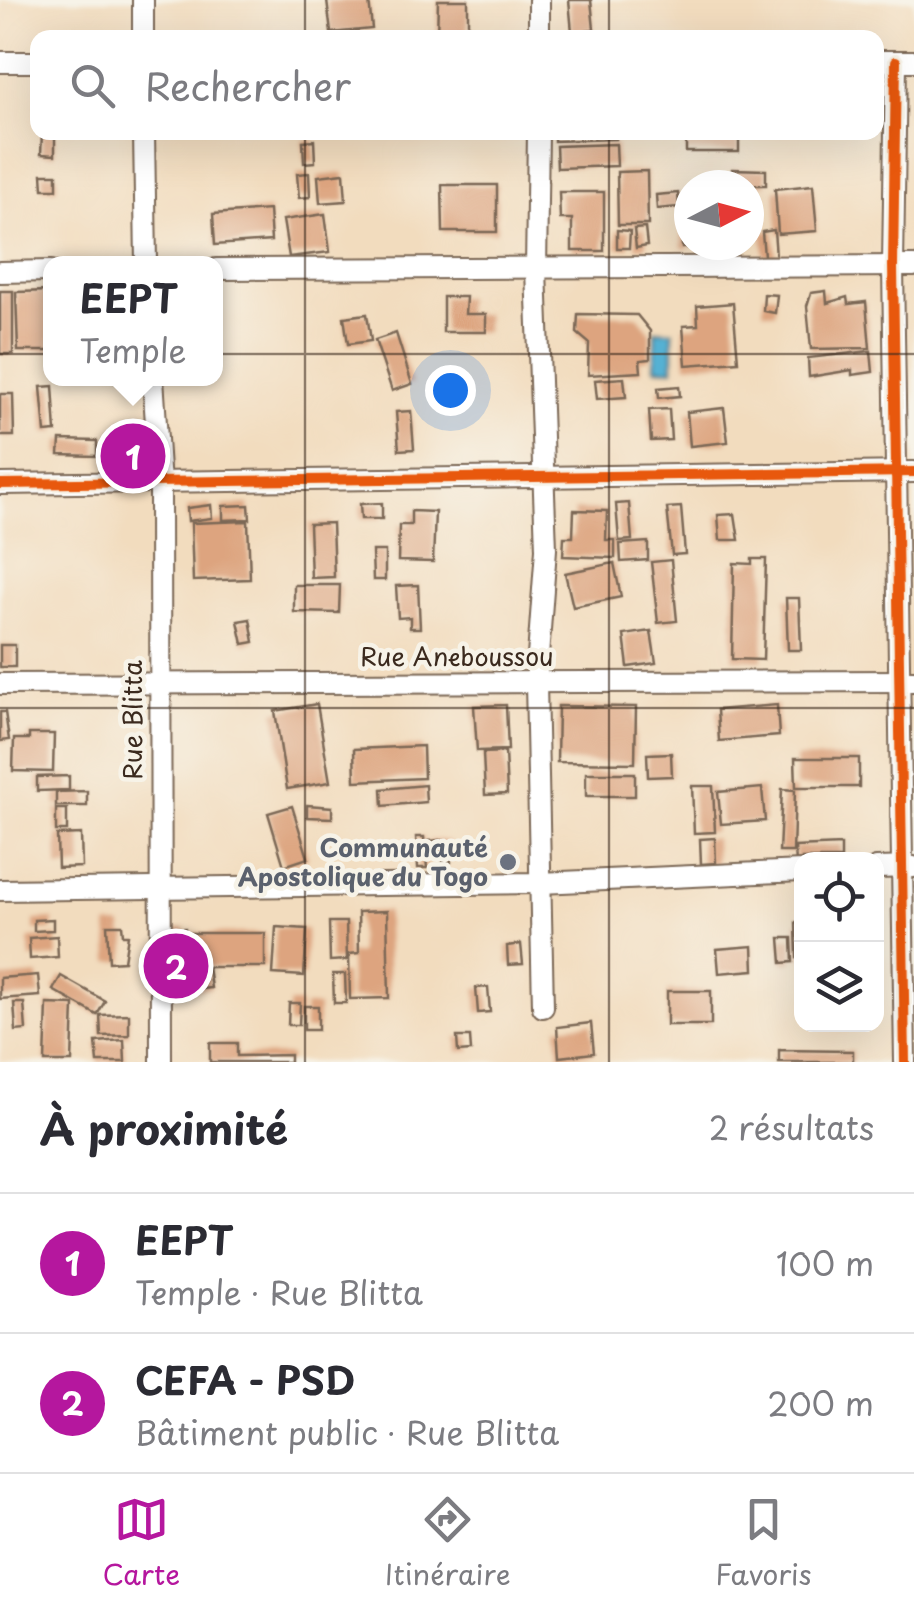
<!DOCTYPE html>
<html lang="fr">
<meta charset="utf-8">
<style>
body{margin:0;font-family:"Playpen Sans",sans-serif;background:#f7f7f7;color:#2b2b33}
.controls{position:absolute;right:30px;bottom:30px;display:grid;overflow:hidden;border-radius:20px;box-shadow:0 10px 40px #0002}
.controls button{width:90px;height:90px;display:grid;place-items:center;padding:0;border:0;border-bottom:2px solid #e1e1e2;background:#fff;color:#2b2b33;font:50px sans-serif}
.compass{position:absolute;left:674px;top:170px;width:90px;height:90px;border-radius:50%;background:#fff;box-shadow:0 10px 40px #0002;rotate:84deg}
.you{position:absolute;left:450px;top:390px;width:35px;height:35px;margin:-25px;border:8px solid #fff;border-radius:50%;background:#1a73e8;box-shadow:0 0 0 15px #1a73e833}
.badge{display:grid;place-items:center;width:65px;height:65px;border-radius:50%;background:#b5179e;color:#fff;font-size:32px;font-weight:700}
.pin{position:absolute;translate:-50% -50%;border:5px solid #fff;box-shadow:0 2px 10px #0006}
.popup{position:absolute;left:43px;top:256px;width:180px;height:130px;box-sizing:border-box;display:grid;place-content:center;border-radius:20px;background:#fff;filter:drop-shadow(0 2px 8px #0005);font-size:32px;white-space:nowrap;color:#7c7c81}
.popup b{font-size:38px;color:#2b2b33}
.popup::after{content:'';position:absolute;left:50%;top:100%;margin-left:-20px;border:20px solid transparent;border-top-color:#fff}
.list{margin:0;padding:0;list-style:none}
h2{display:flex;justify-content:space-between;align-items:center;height:130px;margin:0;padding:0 40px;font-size:42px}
h2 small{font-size:32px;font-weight:400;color:#7c7c81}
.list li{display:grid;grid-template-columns:65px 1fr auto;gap:30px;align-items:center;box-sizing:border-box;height:140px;padding:0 40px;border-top:2px solid #e1e1e2}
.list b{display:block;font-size:38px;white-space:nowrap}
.list p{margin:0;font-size:32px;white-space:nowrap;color:#7c7c81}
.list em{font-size:32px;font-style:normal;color:#7c7c81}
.icon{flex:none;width:55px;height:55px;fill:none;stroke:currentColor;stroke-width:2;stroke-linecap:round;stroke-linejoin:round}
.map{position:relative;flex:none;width:914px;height:1062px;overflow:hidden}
.search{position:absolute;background:#fff;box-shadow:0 10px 40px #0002;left:30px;right:30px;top:30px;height:110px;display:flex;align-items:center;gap:25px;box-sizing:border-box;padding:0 35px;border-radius:20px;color:#7c7c81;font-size:38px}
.sheet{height:410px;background:#fff}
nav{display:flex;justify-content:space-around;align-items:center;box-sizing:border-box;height:140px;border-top:2px solid #e1e1e2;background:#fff;font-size:28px;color:#7c7c81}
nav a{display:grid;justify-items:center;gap:5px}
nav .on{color:#b5179e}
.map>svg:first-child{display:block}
.water{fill:#55b1d3;stroke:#486e78;stroke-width:2.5}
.building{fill:#dda47f}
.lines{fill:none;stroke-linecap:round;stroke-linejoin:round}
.minor-casing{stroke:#7b6856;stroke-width:24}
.minor{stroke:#fff;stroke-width:20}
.cycleway-casing{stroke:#f7f3e8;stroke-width:16}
.cycleway{stroke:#e8590c;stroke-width:10}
.grid{fill:none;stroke:#3b2a1e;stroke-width:2.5;stroke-opacity:0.55}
.worship-dot{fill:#6b7280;stroke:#f7f3e8;stroke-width:4}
.labels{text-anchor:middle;stroke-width:9;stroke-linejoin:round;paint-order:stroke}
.street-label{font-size:25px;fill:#3b2a1e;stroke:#f7f3e8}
.worship-label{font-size:25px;font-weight:bold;fill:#5b616d;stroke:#f7f3e8;text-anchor:end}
</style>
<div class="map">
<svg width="914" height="1062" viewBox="0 0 914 1062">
<rect width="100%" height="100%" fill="#f7f3e8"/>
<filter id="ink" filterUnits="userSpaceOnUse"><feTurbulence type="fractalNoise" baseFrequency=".01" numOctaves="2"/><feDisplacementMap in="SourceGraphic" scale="20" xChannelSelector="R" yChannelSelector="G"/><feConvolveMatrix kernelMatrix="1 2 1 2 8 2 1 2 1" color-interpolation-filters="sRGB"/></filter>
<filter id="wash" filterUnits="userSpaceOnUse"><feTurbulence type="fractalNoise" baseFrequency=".0048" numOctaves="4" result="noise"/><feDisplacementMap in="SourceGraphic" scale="40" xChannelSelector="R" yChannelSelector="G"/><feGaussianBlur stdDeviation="2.25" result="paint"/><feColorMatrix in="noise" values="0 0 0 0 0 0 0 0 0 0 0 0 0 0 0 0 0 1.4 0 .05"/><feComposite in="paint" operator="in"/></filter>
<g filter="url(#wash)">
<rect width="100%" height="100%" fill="#f2dcbe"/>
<polygon class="water" points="655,330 673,331 673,369 655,368"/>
<g id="blocks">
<g class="building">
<polygon points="369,0 372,29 331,33 327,1"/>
<polygon points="438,0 468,0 468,38 437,38"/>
<polygon points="569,0 591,0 594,29 572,32"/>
<polygon points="554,132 615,132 616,139 554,141"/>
<rect x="686" y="132" width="53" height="20"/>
<polygon points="42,133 55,133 55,155 41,154"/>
<polygon points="314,140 315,162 304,163 303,141"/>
<polygon points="616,144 617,166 557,168 556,146"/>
<polygon points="732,169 766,170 766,185 754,185 752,241 749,185 731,185"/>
<polygon points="647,171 648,225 618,225 617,172"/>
<polygon points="309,173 310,197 299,198 297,174"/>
<polygon points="344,173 346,201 320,203 318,176"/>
<polygon points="42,174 57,174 57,189 43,189"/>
<polygon points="442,185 497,185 497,232 443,232"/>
<polygon points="813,185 817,231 778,234 775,189"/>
<polygon points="559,192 604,192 604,251 572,251 572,219 560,219"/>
<polygon points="678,193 679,207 657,209 656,195"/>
<polygon points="681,204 689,204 689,248 682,248"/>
<polygon points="269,210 271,241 215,245 213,214"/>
<polygon points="325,214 330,252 289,257 283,220"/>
<polygon points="645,228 647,246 636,248 634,229"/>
<polygon points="617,230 630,231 629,248 617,248"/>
<polygon points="774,230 776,256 764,256 762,232"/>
<rect x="0" y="291" width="13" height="63"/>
<polygon points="51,291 51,351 18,351 16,292"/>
<polygon points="826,291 827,303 847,297 848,304 866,302 870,348 811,349 807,306 811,293"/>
<polygon points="764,294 777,295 775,313 763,311"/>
<polygon points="443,297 466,297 465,314 486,314 486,332 443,332"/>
<polygon points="733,303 738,361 686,365 683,326 698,325 697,306"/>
<polygon points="367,314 371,341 348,344 344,317"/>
<polygon points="578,314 637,315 650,331 650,359 640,360 641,372 588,375 589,343 577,333"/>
<polygon points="396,333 412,384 392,391 375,340"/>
<polygon points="871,351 873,372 852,375 852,370 809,377 808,358"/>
<polygon points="624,378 626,397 597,399 595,380"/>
<polygon points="53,386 56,432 45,433 41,387"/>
<polygon points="679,386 680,396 659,398 658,388"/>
<polygon points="0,394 13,394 14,436 0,436"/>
<polygon points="724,408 728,442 690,446 687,412"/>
<polygon points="669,409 671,440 651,441 649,410"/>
<polygon points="411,411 414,449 399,450 396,412"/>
<polygon points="60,440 97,441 97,456 59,455"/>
<polygon points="382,503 382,519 361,519 360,504"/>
<polygon points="629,503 632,540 619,541 616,504"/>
<polygon points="211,505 212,518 188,521 187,508"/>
<polygon points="249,505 250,519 223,520 223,506"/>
<polygon points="681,507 685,554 672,555 667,508"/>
<polygon points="574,510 607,511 606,540 615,540 615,558 563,556 564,537 573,537"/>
<polygon points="411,511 435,512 433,562 398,561 399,525 411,525"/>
<polygon points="735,514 739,540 720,540 718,515"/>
<polygon points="248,521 250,579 193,581 191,523"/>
<polygon points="332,523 334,577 311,578 309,524"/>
<polygon points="648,542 648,560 621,562 620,544"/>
<polygon points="372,551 385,551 385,580 373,580"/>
<polygon points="752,559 766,559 763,660 732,659 734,563 752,564"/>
<polygon points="671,560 677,621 658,623 651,562"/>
<polygon points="614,563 621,597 573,607 565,573"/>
<polygon points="294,585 340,585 339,613 294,612"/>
<polygon points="418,585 420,628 410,628 410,617 398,618 396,586"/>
<polygon points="786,598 799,598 801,650 788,650"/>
<polygon points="250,619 254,642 243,644 238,621"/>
<polygon points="651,631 656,663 628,667 624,635"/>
<rect x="0" y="645" width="15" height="22"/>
<polygon points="317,704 330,782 287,789 275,711"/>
<polygon points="506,705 508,750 477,751 474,706"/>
<polygon points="777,705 779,736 719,741 717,710"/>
<polygon points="558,706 636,707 635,763 557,762"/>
<polygon points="0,712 5,712 9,740 0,741"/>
<polygon points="29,734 54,734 53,772 13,771 14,739 29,739"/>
<polygon points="423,746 424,778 355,781 354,749"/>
<polygon points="505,752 507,794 485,795 483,753"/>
<polygon points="671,753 672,776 648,777 647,754"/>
<polygon points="795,758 859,758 859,787 796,787"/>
<rect x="586" y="773" width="49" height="23"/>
<polygon points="69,776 69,790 37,791 37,777"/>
<polygon points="425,785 426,802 383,806 382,789"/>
<polygon points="692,786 713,786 715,832 694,833"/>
<polygon points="762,788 765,821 721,824 718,792"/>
<polygon points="782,789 795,790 793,852 779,852"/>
<polygon points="87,791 87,806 56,806 56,792"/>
<polygon points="307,805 332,807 332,818 307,817"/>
<polygon points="292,806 308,858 284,866 268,813"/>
<rect x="56" y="809" width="11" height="22"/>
<polygon points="81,834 82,867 58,868 57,835"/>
<polygon points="416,837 424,837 427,868 418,868"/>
<polygon points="715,838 716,863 701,864 700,839"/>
<polygon points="439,840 449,841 451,862 443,862 442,853 430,854 428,841"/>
<polygon points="841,845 841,859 802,859 802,864 796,865 795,847"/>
<polygon points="387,911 389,998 350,999 349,954 359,953 358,912"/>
<polygon points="53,919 53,930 34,931 34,920"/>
<polygon points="329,922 346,922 347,960 330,961"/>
<polygon points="796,922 802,922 802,957 797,958"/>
<polygon points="107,925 122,925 123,935 128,935 124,961 109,962"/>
<polygon points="276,927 307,929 304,976 273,974"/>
<polygon points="185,928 188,967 177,968 174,929"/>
<rect x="190" y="933" width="75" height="34"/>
<polygon points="57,936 58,957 30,959 29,938"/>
<polygon points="780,938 792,938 793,962 782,963"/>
<polygon points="521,944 523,964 508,965 507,946"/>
<polygon points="753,946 754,970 719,973 717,949"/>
<polygon points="208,967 211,988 189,990 187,970"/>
<polygon points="333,974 345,974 346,1003 334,1003"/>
<polygon points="38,975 40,996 0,999 0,978"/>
<polygon points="61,976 105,1001 97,1015 53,990"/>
<polygon points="488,987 490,1012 478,1013 476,988"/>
<rect x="667" y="991" width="44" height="34"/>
<polygon points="14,1003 24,1003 26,1030 16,1031"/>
<polygon points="289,1003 300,1003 299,1025 288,1025"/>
<polygon points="47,1004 74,1005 72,1062 45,1062"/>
<rect x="304" y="1006" width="14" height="24"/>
<polygon points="129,1014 129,1035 101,1036 100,1015"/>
<polygon points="591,1023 594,1053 559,1057 557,1027"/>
<polygon points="457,1037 470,1037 471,1051 458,1052"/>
<polygon points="124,1040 125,1062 98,1062 96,1042"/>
<polygon points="210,1043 237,1043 237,1056 290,1055 290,1062 210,1062"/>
<polygon points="779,1050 853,1051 853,1062 779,1062"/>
</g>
</g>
</g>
<g filter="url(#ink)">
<use href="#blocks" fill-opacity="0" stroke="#7b6856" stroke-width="2.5"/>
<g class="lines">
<defs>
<g id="minor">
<polyline points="143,0 143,38"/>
<polyline points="539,0 539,38"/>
<polyline points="876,61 914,61"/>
<polyline points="896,61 893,266 905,1062"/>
<polyline points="0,62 38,62"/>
<polyline points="144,132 146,264"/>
<polyline points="538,132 536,269 546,549 536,683 543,1007"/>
<polyline points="216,269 914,266"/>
<polyline points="0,272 51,271"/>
<polyline points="153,378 160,485 161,1062"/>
<polyline points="0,484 914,472"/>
<polyline points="0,684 914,681"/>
<polyline points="876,868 914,867"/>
<polyline points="0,890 540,883 802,871"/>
</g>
</defs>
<use href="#minor" class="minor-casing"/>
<use href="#minor" class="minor"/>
<defs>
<g id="cycleway">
<polyline points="896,61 893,266 905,1062"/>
<polyline points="0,484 914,472"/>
</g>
</defs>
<use href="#cycleway" class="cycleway-casing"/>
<use href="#cycleway" class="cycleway"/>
</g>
</g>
<path class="grid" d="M 305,0 L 305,38M 609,0 L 609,38M 305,132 L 305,1062M 609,132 L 609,1062M 0,354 L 914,354M 0,708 L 914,708"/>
<circle class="worship-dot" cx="508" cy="862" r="10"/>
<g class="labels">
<g class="street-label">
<text x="457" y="666">Rue Aneboussou</text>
<text transform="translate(133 720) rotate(-90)" y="9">Rue Blitta</text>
</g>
<g class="worship-label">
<text x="488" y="857">Communauté<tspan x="488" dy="29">Apostolique du Togo</tspan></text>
</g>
</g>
</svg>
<div class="controls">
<button><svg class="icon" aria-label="locate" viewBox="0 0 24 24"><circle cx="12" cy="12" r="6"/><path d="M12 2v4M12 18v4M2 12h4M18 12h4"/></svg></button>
<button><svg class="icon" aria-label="layers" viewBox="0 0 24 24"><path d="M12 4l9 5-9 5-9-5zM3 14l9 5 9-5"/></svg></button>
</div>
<svg class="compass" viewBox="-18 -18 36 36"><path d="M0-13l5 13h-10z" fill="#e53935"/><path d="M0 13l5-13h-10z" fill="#7c7c81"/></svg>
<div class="you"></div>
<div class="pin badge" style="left:133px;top:456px">1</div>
<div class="popup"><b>EEPT</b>Temple</div>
<div class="pin badge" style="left:176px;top:966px">2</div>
<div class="search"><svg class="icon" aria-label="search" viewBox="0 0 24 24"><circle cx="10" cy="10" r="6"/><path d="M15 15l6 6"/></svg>Rechercher</div>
</div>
<section class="sheet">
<h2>À proximité<small>2 résultats</small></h2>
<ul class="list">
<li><span class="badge">1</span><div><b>EEPT</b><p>Temple · Rue Blitta</p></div><em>100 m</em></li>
<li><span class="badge">2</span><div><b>CEFA - PSD</b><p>Bâtiment public · Rue Blitta</p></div><em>200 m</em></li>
</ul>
</section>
<nav>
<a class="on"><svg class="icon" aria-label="map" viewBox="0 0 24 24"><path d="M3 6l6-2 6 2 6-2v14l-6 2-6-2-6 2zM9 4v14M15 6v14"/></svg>Carte</a>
<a><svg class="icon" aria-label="directions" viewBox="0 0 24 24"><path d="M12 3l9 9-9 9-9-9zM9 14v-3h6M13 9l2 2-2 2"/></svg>Itinéraire</a>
<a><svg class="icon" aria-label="saved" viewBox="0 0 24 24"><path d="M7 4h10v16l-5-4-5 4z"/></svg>Favoris</a>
</nav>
